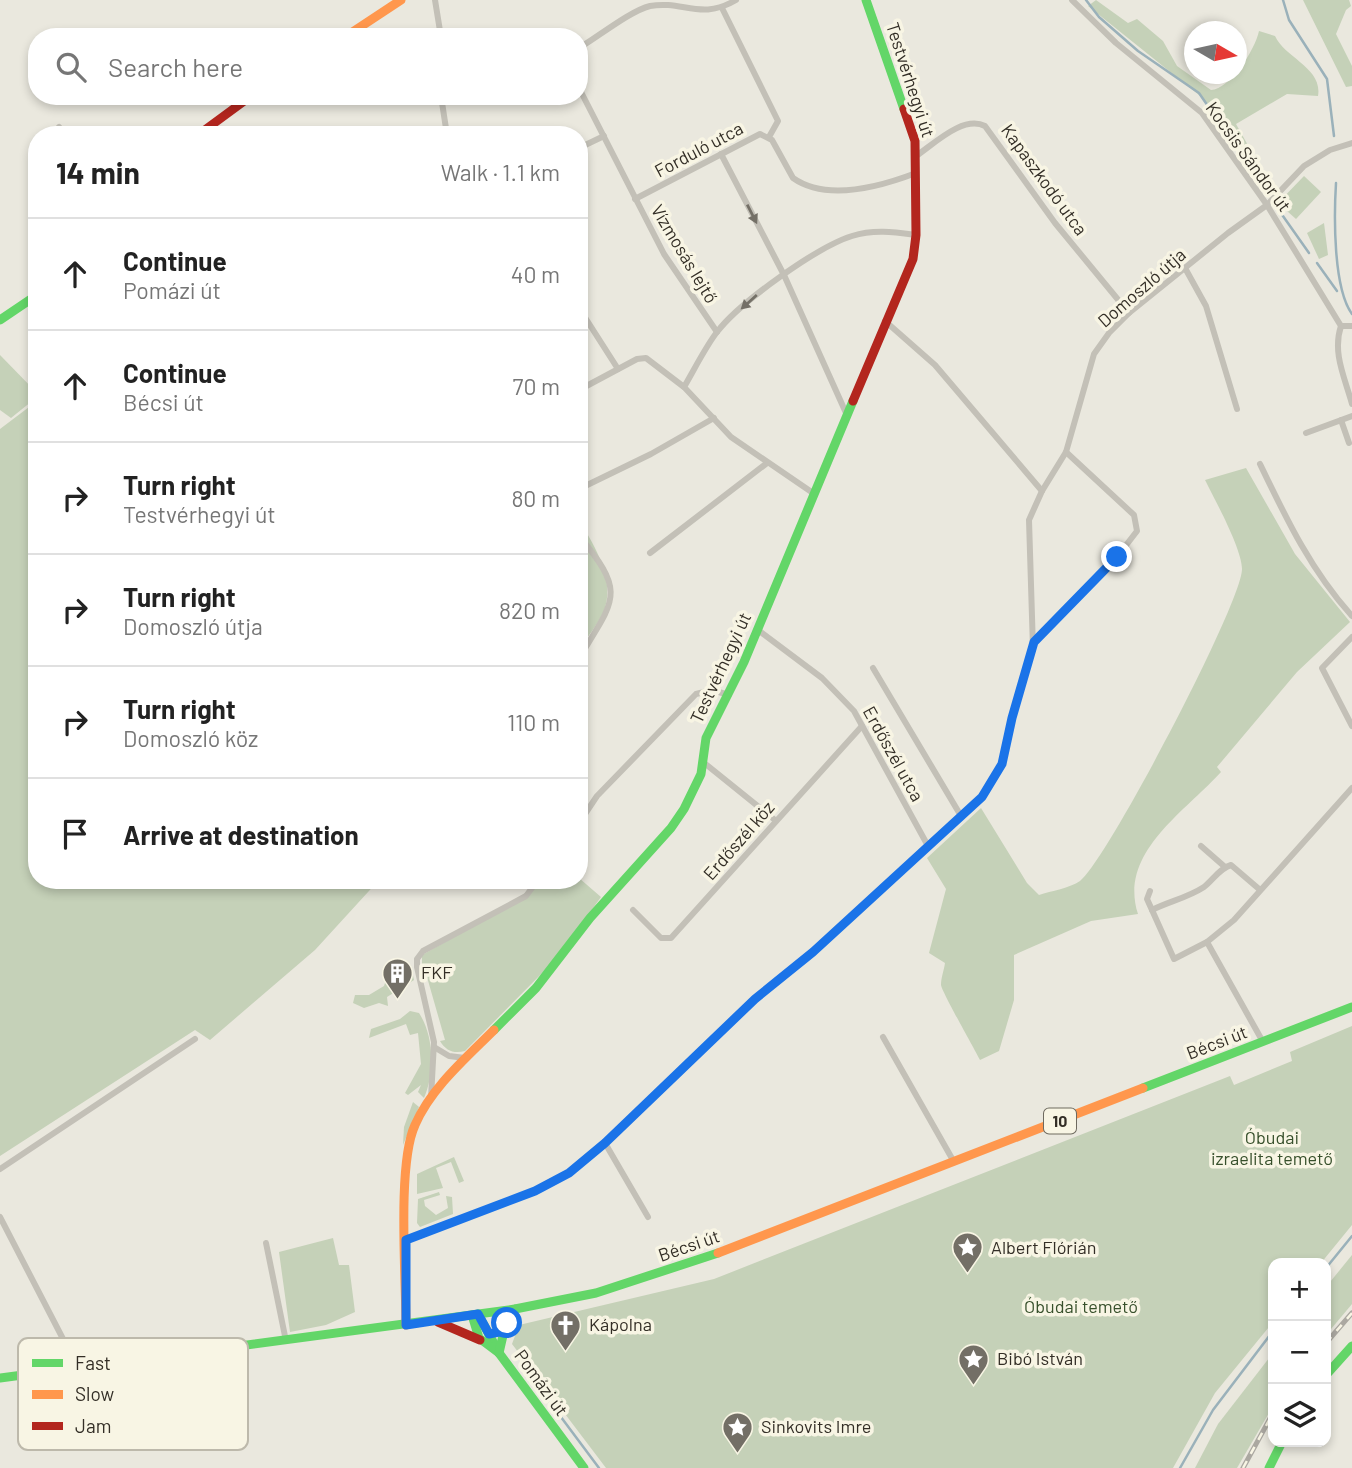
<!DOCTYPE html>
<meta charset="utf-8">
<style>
body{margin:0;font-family:Barlow,sans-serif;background:#f6f6f6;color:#222}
.controls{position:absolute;right:21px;bottom:21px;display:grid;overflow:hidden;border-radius:14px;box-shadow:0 4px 10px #0003}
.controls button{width:63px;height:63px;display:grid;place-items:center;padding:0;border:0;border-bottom:2px solid #e0e0e0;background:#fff;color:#222;font:35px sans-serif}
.compass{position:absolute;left:1184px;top:21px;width:63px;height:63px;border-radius:50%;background:#fff;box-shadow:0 4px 10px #0003;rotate:99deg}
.stop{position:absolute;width:21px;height:21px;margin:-16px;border:5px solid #1a73e8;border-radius:50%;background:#fff}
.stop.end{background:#1a73e8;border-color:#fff;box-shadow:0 2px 7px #0008}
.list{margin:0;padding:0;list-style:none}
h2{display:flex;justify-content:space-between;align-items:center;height:91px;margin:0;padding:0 28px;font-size:30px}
h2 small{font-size:23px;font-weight:400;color:#767676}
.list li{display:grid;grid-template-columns:46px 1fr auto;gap:21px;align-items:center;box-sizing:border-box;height:112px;padding:0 28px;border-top:2px solid #e0e0e0}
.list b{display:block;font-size:26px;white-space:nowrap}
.list p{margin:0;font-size:23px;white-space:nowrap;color:#767676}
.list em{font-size:23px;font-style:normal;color:#767676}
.icon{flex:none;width:38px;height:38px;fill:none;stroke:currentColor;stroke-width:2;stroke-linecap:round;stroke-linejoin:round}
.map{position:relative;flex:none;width:1352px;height:1468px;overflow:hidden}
.search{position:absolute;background:#fff;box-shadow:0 4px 10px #0003;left:28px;top:28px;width:560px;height:77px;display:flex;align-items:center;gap:18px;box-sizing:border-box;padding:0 24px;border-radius:28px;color:#767676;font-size:26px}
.panel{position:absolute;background:#fff;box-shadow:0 4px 10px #0003;left:28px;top:126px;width:560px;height:763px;border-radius:28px}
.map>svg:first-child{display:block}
.green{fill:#c5d1b8}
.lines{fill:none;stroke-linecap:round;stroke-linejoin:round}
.stream{stroke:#9ab1ba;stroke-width:2.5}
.street{stroke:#c3c0b7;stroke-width:6}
.fast{stroke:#63d668;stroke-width:9}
.slow{stroke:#ff974d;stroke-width:9}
.jam{stroke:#b3261e;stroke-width:9}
.rail-casing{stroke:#aba8a1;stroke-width:5}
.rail{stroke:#f8f5e4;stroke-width:2.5;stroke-dasharray:8;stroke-linecap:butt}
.oneway{fill:#747067}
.route{stroke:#1a73e8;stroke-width:9}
.labels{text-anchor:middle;stroke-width:7;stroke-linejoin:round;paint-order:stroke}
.shield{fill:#f8f5e4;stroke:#6e6a5f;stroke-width:2}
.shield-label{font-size:16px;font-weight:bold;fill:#332e26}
.street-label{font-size:18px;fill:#332e26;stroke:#f8f5e4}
.poi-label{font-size:18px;fill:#332e26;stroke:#f8f5e4;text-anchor:start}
.park-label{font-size:18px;fill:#37502b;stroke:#f8f5e4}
.key{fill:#f8f5e4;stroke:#bdb9ab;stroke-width:2}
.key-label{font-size:19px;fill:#332e26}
</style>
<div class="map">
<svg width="1352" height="1468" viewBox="0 0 1352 1468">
<rect width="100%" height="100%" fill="#eae8de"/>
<g class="green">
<path d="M 1096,0 L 1128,23 L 1137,19 L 1163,41 L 1177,66 L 1211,90 C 1230,89 1255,50 1259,31 L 1275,36 C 1285,58 1323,68 1318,96 L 1287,94 L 1236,124 L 1264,174 L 1258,177 L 1204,99 L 1088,6 Z"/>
<polygon points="1303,0 1349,0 1351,6 1346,10 1336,34 1352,66 1352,86 1346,87"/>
<polygon points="1304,176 1321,192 1296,219 1278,203"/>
<polygon points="1324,223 1328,255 1319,259 1307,233"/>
<polygon points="0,355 37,393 37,397 11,418 0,410"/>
<polygon points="37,401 37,880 379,880 315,950 210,1040 195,1030 0,1156 0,429"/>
<path d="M 1246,468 L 1295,554 L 1350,622 L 1297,672 L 1217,767 L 1221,772 C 1185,812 1118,853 1138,914 L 1091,921 L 1014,955 L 1014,1000 L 999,1051 L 980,1060 C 974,1048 942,992 941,985 C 941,978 944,970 945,963 L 929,953 L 946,889 L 927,858 L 981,808 L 1027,883 L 1039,895 C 1051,891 1070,888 1080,881 C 1107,860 1242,603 1242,569 C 1242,549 1215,500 1205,480 Z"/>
<path d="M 579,521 C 595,545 617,583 603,613 C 597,625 587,638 579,649 Z"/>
<path d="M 579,878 L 601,897 L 557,958 L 465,1051 C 454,1054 446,1051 440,1041 L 445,1040 L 425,970 L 422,970 L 422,955 L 509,906 L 541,880 L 579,880 Z"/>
<polygon points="411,967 414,980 387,997 388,1006 379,1003 364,1008 353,1003 355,995 369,995 384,986 386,980 410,972"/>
<path d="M 410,1011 L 419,1013 C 434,1036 435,1072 424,1098 L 418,1092 L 421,1085 L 408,1095 L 405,1093 L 421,1064 L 418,1033 L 410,1035 L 406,1024 L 369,1038 L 371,1029 L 400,1019 Z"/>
<polygon points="1352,1026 1352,1225 1321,1263 1273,1263 1273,1322 1215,1393 1173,1468 606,1468 512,1344 519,1325 714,1279 1230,1076 1234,1085 1292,1061 1290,1052"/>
<polygon points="413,1102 419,1107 403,1145 404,1127"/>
<polygon points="454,1157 464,1181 459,1183 451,1162 436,1168 443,1188 417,1194 417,1174"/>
<polygon points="439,1192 440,1195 424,1200 425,1206 436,1215 448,1208 446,1196 452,1197 453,1214 420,1227 417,1223 418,1199"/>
<polygon points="333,1238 339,1265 349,1265 355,1312 326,1325 290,1332 279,1252"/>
<polygon points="1352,1255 1352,1304 1326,1335 1326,1287"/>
<polygon points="1273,1353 1273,1406 1237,1468 1195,1468 1218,1424"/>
</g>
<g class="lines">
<g class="stream">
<polyline points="1086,0 1099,17 1138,51 1199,93 1267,192"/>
<polyline points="1283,0 1289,20 1327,79 1334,136"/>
<path d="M 1336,183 C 1334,215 1333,288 1352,314"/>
<polyline points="1278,209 1309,253"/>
<polyline points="1317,263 1337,291"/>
<polyline points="1326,1268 1352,1236"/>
<polyline points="549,1401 599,1468"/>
<polyline points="1180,1468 1213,1410 1273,1331"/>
</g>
<g class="street">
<polyline points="435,0 441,37"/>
<polyline points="1072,0 1116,43 1202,113 1267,205 1341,326 1352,326"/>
<polyline points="722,8 778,121 769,137"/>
<path d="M 579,48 C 598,37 630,11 650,6 C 683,0 701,21 736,0"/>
<polyline points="579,88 664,254 717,332"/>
<polyline points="441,96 447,135"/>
<polyline points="59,127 66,135"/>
<polyline points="579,148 604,136"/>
<polyline points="721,154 784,275 846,413"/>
<path d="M 916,156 C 934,144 963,115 985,126 L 1055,223 L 1129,313"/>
<path d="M 635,199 L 760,134 L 772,140 L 793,178 C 827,202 882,186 916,173"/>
<polyline points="1185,268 1206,306 1237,409"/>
<polyline points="579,308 618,369"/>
<polyline points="885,321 935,365 1042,491"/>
<path d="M 1341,326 C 1332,353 1345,378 1352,404"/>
<path d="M 684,387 C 694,370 706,346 717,332 C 740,302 817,247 852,236 C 874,229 894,232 916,235"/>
<polyline points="579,390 637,359 646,358 684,387 731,437 813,493"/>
<polyline points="1341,420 1349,443"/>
<polyline points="1306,433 1352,416"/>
<path d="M 1260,464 C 1286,518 1311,571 1352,616"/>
<polyline points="579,489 651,454 714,418"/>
<path d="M 579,536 C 627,593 615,599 579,658"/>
<polyline points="650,553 767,463"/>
<polyline points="758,630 822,678 854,711 928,846"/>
<polyline points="1352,637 1322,668 1352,726"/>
<polyline points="1034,642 1117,557 1137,531 1134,515 1066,452"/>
<polyline points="873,668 961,816"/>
<polyline points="703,762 775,820"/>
<polyline points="579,823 597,796 696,694 712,690 729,695"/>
<polyline points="1201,846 1225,867"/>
<path d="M 1259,889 L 1231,865 C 1220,868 1213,880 1204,887 C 1187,898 1170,901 1152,910 L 1174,959 L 1207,942 L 1234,920 L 1352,788"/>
<polyline points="1150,891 1147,899 1152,910"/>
<polyline points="633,910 661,938 671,938 862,726"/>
<polyline points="1207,942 1263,1042"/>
<polyline points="883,1037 954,1162"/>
<polyline points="434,1047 449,1056 465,1058"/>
<polyline points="431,1098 434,1042 417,967 417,959 423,951 526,896 538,880"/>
<polyline points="605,1143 648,1217"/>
<polyline points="0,1169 195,1039"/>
<polyline points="0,1217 77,1366"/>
<polyline points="406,1240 535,1191 569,1173 605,1143 755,999 813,952 982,797 1002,764 1015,706 1033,649 1029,520 1042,491 1066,452 1094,354 1109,333 1129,313 1228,233 1267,205 1304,166 1330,150 1352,143"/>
<polyline points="266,1243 286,1341"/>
<polyline points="53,1369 63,1340"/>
</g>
<g class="fast">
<polyline points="866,0 904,109"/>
<polyline points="0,320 37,295"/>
<polyline points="494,1030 536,988 590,918 671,828 684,809 701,774 706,738 744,662 853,401"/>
<polyline points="1143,1088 1352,1007"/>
<polyline points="478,1314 499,1353 584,1468"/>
<polyline points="472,1315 479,1338 499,1353"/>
<polyline points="499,1353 504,1331 515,1309"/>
<polyline points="1326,1375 1352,1346"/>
<polyline points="0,1378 515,1309 596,1293 718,1253"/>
<polyline points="1269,1468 1282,1442"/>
</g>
<g class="slow">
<polyline points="345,37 401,0"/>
<polyline points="718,1253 1143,1088"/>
<path d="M 406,1325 C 406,1278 397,1164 415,1125 C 431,1088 466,1058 494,1030"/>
</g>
<g class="jam">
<polyline points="198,135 251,96"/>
<polyline points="853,401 913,259 916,235 915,141 904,109"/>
<polyline points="438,1322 480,1340"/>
</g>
<defs>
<g id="rail">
<polyline points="1326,1343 1352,1313"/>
<polyline points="1243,1468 1273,1413"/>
</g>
</defs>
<use href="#rail" class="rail-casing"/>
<use href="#rail" class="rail"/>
</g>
<defs><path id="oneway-solid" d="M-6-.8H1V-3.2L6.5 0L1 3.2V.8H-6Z" transform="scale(1.75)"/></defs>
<g class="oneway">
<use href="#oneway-solid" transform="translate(752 214) rotate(63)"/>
<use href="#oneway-solid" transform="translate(749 302) rotate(138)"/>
</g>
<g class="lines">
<polyline class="route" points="507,1323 504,1331 489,1334 478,1314 406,1325 406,1240 535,1191 569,1173 605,1143 755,999 813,952 982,797 1002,764 1012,718 1034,642 1117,557"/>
</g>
<defs>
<symbol id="building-pin" viewBox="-11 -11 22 30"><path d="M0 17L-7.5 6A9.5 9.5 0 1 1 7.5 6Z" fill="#736f66" stroke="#f8f5e4"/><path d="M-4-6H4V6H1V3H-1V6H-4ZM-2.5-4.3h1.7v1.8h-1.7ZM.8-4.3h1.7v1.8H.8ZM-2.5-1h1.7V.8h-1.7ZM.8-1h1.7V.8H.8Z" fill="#fff"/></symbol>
<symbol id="sight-pin" viewBox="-11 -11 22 30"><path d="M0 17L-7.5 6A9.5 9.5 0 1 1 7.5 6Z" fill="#736f66" stroke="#f8f5e4"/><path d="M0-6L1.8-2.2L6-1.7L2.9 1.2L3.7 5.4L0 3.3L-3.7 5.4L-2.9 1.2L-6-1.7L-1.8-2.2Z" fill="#fff"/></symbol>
<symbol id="church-pin" viewBox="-11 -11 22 30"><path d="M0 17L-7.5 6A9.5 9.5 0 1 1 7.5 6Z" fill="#736f66" stroke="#f8f5e4"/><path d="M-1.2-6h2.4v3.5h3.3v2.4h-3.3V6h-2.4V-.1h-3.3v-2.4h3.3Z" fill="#fff"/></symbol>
</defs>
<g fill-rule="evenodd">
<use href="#building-pin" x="380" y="956" width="35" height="47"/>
<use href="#sight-pin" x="950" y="1230" width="35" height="47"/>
<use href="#church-pin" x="548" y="1308" width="35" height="47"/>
<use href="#sight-pin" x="956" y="1342" width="35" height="47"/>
<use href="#sight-pin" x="720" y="1410" width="35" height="47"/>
</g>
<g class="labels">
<rect class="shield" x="1044" y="1108.5" width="32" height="25" rx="5"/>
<g class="shield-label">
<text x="1060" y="1127">10</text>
</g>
<g class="street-label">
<text transform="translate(910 80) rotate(72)" y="6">Testvérhegyi út</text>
<text transform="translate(699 150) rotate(-28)" y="6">Forduló utca</text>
<text transform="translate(1248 157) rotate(54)" y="6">Kocsis Sándor út</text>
<text transform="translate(1044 180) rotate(54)" y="6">Kapaszkodó utca</text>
<text transform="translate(684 254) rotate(59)" y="6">Vízmosás lejtő</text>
<text transform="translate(1142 288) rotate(-41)" y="6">Domoszló útja</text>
<text transform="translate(721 668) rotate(-65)" y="6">Testvérhegyi út</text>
<text transform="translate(893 754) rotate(61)" y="6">Erdőszél utca</text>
<text transform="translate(739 841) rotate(-49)" y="6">Erdőszél köz</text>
<text transform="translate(1217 1043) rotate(-21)" y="6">Bécsi út</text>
<text transform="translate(689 1246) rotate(-19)" y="6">Bécsi út</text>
<text transform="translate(541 1383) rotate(54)" y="6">Pomázi út</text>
</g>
<g class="poi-label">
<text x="421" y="979">FKF</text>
<text x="991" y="1254">Albert Flórián</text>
<text x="589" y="1331">Kápolna</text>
<text x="997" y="1365">Bibó István</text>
<text x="761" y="1433">Sinkovits Imre</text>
</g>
<g class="park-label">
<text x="1272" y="1144">Óbudai<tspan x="1272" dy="21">izraelita temető</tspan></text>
<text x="1081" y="1313">Óbudai temető</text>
</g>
</g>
<rect x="18" y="1338" width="230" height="112" rx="10" class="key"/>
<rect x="32" y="1359" width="31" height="8" fill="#63d668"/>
<rect x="32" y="1390" width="31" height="9" fill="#ff974d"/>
<rect x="32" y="1422" width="31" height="8" fill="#b3261e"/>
<g class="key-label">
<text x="75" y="1370">Fast</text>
<text x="75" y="1401">Slow</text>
<text x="75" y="1433">Jam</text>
</g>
</svg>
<div class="controls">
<button>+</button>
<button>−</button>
<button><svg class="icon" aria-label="layers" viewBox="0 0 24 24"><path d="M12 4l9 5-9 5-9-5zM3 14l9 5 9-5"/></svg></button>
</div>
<svg class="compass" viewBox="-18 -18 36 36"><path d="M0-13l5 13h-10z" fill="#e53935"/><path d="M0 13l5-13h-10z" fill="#767676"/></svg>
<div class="stop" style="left:507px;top:1323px"></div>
<div class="stop end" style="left:1117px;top:557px"></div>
<div class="search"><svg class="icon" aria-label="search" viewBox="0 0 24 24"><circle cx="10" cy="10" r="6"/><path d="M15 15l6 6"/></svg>Search here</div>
<section class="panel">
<h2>14 min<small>Walk · 1.1 km</small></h2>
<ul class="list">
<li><svg class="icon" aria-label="ahead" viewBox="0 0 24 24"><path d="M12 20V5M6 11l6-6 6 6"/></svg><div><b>Continue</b><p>Pomázi út</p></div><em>40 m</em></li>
<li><svg class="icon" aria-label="ahead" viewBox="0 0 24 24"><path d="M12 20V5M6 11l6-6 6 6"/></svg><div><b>Continue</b><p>Bécsi út</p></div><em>70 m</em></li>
<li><svg class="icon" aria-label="right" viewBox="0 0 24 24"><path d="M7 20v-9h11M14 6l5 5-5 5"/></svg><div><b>Turn right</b><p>Testvérhegyi út</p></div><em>80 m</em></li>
<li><svg class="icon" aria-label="right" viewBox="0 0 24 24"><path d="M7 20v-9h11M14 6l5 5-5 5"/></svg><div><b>Turn right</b><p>Domoszló útja</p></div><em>820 m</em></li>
<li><svg class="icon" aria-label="right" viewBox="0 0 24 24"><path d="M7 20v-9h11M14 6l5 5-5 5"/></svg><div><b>Turn right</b><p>Domoszló köz</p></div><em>110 m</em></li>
<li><svg class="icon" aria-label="arrive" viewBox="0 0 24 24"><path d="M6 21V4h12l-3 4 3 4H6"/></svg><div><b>Arrive at destination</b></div></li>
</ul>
</section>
</div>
